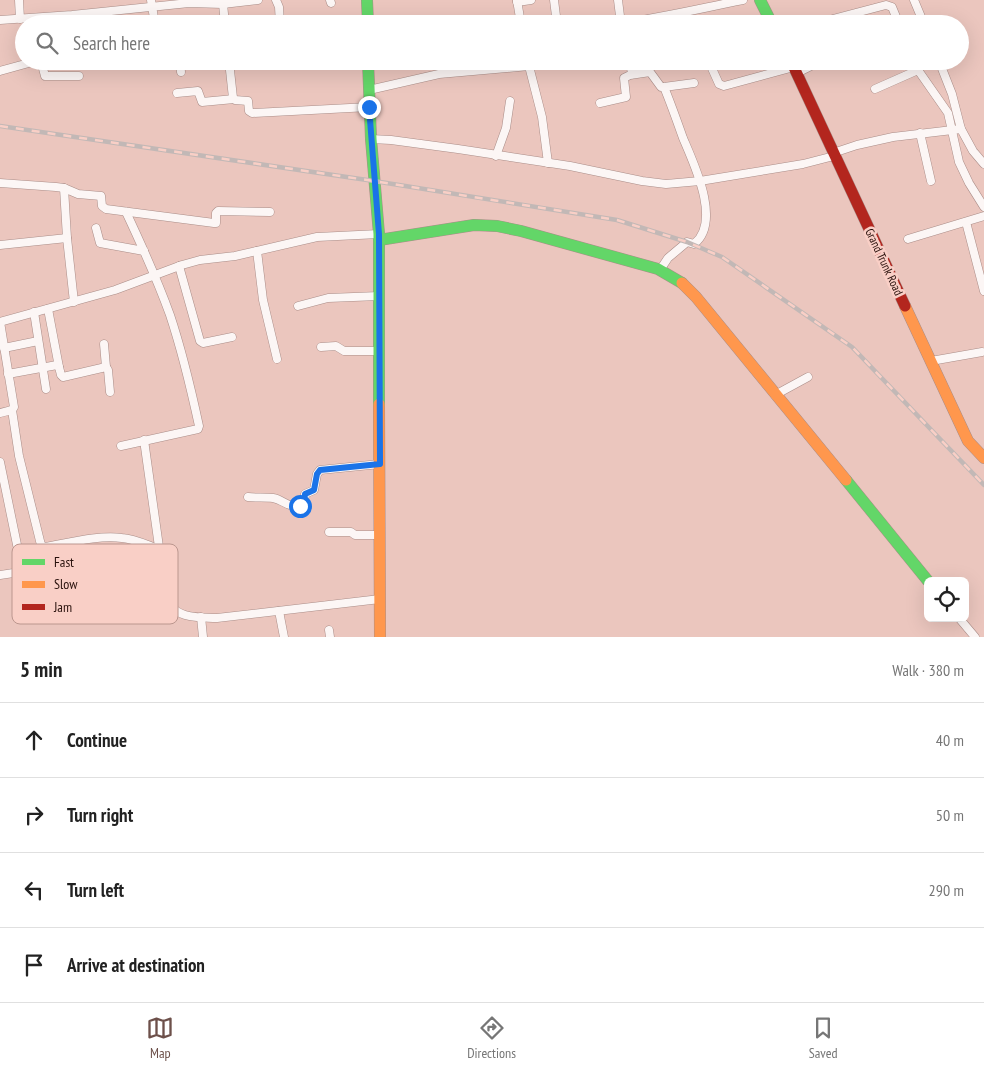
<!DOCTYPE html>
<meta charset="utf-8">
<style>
body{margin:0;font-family:"PT Sans Narrow",sans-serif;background:#f6f6f6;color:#222}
.controls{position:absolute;right:15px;bottom:15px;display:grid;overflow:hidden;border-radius:8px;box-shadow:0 5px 20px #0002}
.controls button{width:45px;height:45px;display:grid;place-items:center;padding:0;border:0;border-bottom:1px solid #e0e0e0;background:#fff;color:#222;font:25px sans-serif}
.stop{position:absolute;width:15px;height:15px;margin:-11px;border:4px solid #1a73e8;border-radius:50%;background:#fff}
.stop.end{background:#1a73e8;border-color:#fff;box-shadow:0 1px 5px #0008}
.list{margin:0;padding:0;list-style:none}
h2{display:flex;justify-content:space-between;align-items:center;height:65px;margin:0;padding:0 20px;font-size:21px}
h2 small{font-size:16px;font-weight:400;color:#767676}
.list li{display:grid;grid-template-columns:32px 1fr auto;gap:15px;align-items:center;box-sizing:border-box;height:75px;padding:0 20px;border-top:1px solid #e0e0e0}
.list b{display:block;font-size:19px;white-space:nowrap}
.list em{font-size:16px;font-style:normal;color:#767676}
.icon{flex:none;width:28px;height:28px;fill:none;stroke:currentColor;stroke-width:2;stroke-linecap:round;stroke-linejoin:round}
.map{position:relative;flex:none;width:984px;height:637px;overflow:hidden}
.search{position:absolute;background:#fff;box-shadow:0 5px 20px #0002;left:15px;right:15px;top:15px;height:55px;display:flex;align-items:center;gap:12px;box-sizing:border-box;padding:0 18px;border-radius:28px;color:#767676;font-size:19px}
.sheet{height:365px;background:#fff}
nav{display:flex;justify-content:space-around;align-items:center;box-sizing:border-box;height:70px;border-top:1px solid #e0e0e0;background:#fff;font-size:14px;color:#767676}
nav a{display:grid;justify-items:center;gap:2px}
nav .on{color:#6d504a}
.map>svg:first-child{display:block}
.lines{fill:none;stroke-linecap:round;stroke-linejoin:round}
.street-casing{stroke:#aa8d88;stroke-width:9}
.fast-casing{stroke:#aa8d88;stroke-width:12}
.slow-casing{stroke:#aa8d88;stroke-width:12}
.jam-casing{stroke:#aa8d88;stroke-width:12}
.street{stroke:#fcf6f5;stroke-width:8}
.fast{stroke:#63d668;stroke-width:11}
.slow{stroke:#ff974d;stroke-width:11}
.jam{stroke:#b3261e;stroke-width:11}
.rail-casing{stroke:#c2b8b6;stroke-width:4.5}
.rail{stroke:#f9cfc6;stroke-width:2.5;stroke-dasharray:8;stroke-linecap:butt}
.route{stroke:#1a73e8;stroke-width:6}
.labels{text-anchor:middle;stroke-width:5;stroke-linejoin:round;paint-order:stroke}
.street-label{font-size:12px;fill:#29110c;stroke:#f9cfc6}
.key{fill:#f9cfc6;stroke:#bb968e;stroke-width:1}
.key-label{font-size:14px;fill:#29110c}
</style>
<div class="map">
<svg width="984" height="637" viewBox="0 0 984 637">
<rect width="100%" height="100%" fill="#ebc6be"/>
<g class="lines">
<defs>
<g id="street">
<polyline points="19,0 20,19"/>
<polyline points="151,0 155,24"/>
<polyline points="276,0 279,7 280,24"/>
<polyline points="330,0 331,3"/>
<polyline points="517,0 521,24"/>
<polyline points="554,0 557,24"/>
<polyline points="618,0 621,24"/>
<polyline points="914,0 924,24"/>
<polyline points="517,2 531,0"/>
<polyline points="223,4 225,24"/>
<polyline points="0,20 72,15 189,3 223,4 258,0"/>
<path d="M 621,23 C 662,18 702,8 743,0"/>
<polyline points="824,24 829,20 886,5 892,7 899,24"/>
<polyline points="41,61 45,76 79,76"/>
<polyline points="180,61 181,72"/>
<polyline points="229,61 233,98 235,100 248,101 249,111 252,113 369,107"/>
<polyline points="628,61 633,74"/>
<polyline points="914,61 918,70 948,113 959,162 969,183 984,207"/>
<polyline points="939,61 952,94 961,129 973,151 984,164"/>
<polyline points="710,64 719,84 724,86 794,67"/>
<polyline points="529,66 542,117 548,163"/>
<polyline points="0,71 36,61"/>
<polyline points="797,73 821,61"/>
<polyline points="875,89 918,70"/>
<polyline points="369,90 439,74 529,66 565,61"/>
<polyline points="177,93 198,91 202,102 234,99"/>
<polyline points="600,103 626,97 624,78 630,75 650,72 661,87 664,87 694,83"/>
<polyline points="920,133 931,181"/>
<polyline points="371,139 391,140 458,149 570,166 642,181 666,184 700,181 803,164 834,156"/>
<polyline points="833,153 857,145 893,137 961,129"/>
<polyline points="496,156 506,128 510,101"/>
<polyline points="0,183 56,187 64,188 78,194 101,196 102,206 106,209 214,223 216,223 216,213 218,211 270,212"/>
<polyline points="64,188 67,238 74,302"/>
<polyline points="966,222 984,291"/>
<polyline points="96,228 100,243 144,251"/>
<polyline points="908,239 984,216"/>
<polyline points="0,245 67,238"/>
<polyline points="257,251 263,300 277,359"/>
<polyline points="179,266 200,341 203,343 232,337"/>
<path d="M 660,270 L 668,258 L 687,242 L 694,244 C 722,222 694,164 683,138 C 677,121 671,104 664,87"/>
<polyline points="298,306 328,298 379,296"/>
<polyline points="48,309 59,367"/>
<polyline points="34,312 46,389"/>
<polyline points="0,322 115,290 182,265 200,260 235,256 317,237 379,234"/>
<polyline points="0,322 14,407 12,410 0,413"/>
<polyline points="104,344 106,367"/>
<polyline points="321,347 336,346 344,351 380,351"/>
<polyline points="4,348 38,341"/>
<polyline points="931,361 982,352"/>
<polyline points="8,374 57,365 59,367 61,375 63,377 106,367 108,370 110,392"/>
<polyline points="775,395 808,377"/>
<path d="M 12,410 L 19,456 L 41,545 L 45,547 C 69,543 97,535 122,538 C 135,539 147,545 159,549"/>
<path d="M 144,440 L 160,554 L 174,609 C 185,619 203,617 217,618 L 380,599"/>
<path d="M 121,446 L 198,429 L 199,426 C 191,389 182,351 170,315 C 157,279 142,246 126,212"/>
<polyline points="0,462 22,569 20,572 0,575"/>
<path d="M 248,497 C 256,498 265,497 273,498 C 285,500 288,510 304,504 L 305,494 L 314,490 L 317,474 L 320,470 L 380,464"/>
<polyline points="329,532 351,532 355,535 380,535"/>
<polyline points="34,608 80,605 87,600 92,592 93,580 95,578 134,573 162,561"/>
<polyline points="279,611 284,637"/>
<polyline points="201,617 203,637"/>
<polyline points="959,618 975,637"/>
<polyline points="329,630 330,637"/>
</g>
<g id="fast">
<polyline points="367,0 368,24"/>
<polyline points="760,0 772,24"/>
<polyline points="368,61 371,139 379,234 379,404"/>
<polyline points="379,240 474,225 497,226 521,231 658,269 682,283"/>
<polyline points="846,480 928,581"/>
</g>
<g id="slow">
<polyline points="682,283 696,297 846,480"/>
<polyline points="905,306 968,441 984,458"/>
<polyline points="379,404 380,637"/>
</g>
<polyline id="jam" points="791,61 905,306"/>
</defs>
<use href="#street" class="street-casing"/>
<use href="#fast" class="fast-casing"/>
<use href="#slow" class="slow-casing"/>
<use href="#jam" class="jam-casing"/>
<use href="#street" class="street"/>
<use href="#fast" class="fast"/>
<use href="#slow" class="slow"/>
<use href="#jam" class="jam"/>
<defs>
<polyline id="rail" points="0,126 374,181 617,220 687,242 722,257 852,347 984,485"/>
</defs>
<use href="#rail" class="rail-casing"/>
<use href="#rail" class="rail"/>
</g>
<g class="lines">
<polyline class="route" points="300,506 304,504 305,494 314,490 317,474 320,470 380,464 379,234 369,107"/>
</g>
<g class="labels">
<g class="street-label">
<text transform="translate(884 262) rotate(65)" y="4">Grand Trunk Road</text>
</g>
</g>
<rect x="12" y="544" width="166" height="80" rx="8" class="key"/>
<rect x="22" y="559" width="23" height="6" fill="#63d668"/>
<rect x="22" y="581" width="23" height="7" fill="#ff974d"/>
<rect x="22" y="604" width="23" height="6" fill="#b3261e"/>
<g class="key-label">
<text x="54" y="567">Fast</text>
<text x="54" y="589">Slow</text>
<text x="54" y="612">Jam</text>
</g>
</svg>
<div class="controls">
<button><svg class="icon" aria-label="locate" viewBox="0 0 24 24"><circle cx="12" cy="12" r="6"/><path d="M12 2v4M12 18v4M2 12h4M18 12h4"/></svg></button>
</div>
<div class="stop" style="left:300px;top:506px"></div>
<div class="stop end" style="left:369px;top:107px"></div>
<div class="search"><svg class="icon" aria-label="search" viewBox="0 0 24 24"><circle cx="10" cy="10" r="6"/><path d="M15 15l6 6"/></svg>Search here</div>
</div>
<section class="sheet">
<h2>5 min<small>Walk · 380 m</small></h2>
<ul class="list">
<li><svg class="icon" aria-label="ahead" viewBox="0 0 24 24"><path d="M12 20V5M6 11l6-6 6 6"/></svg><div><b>Continue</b></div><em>40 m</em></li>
<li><svg class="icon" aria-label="right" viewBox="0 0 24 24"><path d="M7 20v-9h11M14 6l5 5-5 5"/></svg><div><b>Turn right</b></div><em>50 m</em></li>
<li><svg class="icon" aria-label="left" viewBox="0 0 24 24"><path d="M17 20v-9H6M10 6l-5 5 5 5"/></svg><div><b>Turn left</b></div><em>290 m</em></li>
<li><svg class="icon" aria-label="arrive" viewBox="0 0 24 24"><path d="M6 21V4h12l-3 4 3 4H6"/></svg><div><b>Arrive at destination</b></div></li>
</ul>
</section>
<nav>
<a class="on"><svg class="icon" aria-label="map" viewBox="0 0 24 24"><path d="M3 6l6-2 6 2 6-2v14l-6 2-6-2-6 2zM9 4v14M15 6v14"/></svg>Map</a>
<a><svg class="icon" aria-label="directions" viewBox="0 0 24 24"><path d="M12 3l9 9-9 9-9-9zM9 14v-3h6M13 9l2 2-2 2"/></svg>Directions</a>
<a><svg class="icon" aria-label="saved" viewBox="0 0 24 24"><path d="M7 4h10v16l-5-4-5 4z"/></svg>Saved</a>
</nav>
